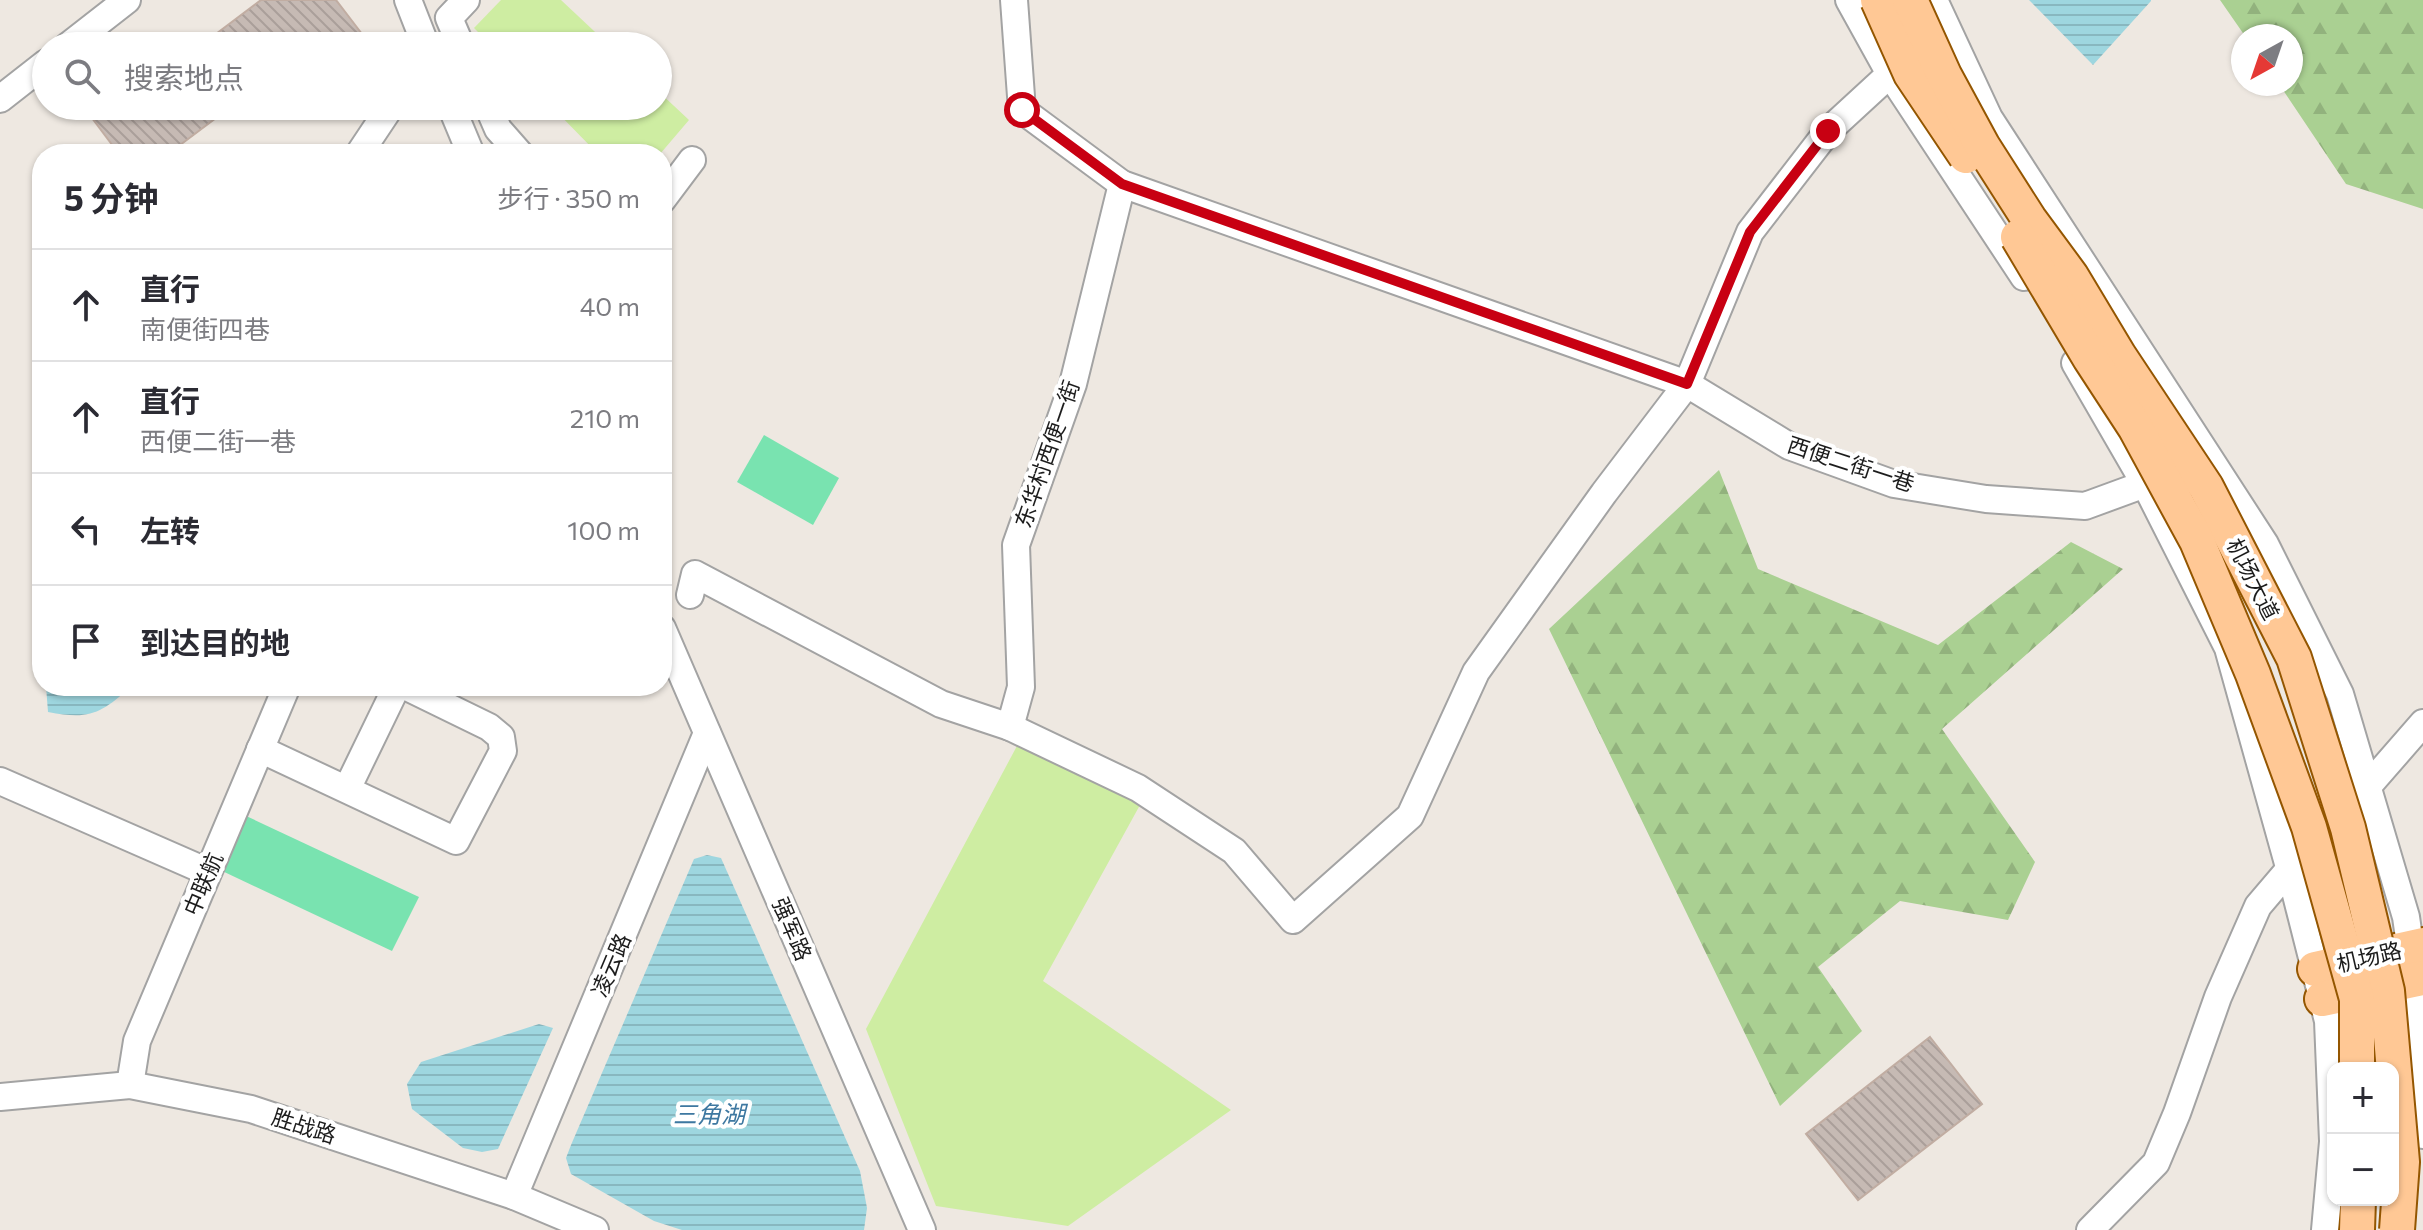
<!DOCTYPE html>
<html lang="zh">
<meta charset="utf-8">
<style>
body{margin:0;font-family:Commissioner,"Noto Sans SC",sans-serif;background:#f2f2f3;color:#2b2b33}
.controls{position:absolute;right:24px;bottom:24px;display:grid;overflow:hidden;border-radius:16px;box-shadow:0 2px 6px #0004}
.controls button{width:72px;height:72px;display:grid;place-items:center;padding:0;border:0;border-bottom:2px solid #e1e1e2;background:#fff;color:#2b2b33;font:40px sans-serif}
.compass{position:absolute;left:2231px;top:24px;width:72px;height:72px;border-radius:50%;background:#fff;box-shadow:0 2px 6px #0004;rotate:220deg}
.stop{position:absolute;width:24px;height:24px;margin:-18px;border:6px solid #c80012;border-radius:50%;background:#fff}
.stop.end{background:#c80012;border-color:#fff;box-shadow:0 2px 8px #0008}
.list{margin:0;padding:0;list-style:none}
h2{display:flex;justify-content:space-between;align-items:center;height:104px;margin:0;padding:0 32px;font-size:34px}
h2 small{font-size:26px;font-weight:400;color:#7c7c81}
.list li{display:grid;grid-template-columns:52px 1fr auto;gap:24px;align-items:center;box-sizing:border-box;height:112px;padding:0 32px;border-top:2px solid #e1e1e2}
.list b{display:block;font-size:30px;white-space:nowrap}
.list p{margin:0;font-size:26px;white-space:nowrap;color:#7c7c81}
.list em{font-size:26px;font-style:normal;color:#7c7c81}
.icon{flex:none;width:44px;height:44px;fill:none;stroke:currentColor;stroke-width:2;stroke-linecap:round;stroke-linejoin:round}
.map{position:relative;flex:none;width:2423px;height:1230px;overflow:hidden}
.search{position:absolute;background:#fff;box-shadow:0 2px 6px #0004;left:32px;top:32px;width:640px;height:88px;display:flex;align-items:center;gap:20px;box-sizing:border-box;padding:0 28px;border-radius:44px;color:#7c7c81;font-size:30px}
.panel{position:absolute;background:#fff;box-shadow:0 2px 6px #0004;left:32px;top:144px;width:640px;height:552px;border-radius:32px}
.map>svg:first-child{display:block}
.forest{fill:url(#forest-firs)}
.garden{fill:#ceeda2}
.pitch{fill:#79e3b0}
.water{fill:url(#water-rules)}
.building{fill:url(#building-back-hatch);stroke:#c1ada2;stroke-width:2}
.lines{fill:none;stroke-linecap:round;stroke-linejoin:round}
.minor-casing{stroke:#a3a3a3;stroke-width:30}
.major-casing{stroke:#945600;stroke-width:38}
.minor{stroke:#fff;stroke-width:26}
.major{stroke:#ffc895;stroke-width:34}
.major-bridge-casing{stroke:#945600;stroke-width:38;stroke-linecap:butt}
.major-bridge{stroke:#ffc895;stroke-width:34}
.route{stroke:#c80012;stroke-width:10}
.labels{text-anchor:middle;stroke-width:8;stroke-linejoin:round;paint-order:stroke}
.street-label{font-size:22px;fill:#1c1c1c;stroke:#fff}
.water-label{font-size:24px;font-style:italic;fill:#3e78a1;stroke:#fff}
</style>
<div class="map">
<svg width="2423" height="1230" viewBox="0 0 2423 1230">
<defs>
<pattern id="forest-firs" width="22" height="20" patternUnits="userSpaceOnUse" patternTransform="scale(2)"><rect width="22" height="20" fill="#aad092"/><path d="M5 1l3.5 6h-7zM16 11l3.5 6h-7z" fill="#92b27d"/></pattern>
<pattern id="water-rules" width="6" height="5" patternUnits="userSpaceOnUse" patternTransform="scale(2)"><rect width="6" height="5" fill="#9ed6df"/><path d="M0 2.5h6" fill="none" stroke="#88b7bf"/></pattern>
<pattern id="building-back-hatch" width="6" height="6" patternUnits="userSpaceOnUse" patternTransform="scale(2)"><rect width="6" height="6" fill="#c6bab4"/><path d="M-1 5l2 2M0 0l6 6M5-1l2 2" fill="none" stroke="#aa9f9a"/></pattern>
</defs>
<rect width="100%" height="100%" fill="#eee8e1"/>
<g class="forest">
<polygon points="2220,0 2423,0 2423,209 2346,184 2279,84 2291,84 2291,36 2245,36"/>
<polygon points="1719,470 1758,569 1938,645 2071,542 2123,569 1942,729 2035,862 2008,920 1900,901 1818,967 1862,1031 1780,1106 1549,629"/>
</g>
<g class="garden">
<polygon points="501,0 561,0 610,46 492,46 474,28"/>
<polygon points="658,91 689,120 660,154 598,154 551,106 658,106"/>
<polygon points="1018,744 1140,805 1043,981 1231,1110 1068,1226 936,1206 866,1029"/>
</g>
<g class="pitch">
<polygon points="764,435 839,478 813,525 737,482"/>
<polygon points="244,815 419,897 392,951 218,869"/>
</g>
<g class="water">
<polygon points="2029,0 2151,0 2151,1 2093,65"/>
<path d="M 46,686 L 132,686 C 100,714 90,720 48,712 Z"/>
<polygon points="707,855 721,858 860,1171 867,1208 864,1230 682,1230 654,1221 571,1174 566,1158 571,1145 694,859"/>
<polygon points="539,1024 553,1028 498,1149 482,1152 463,1148 412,1109 407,1084 421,1062"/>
</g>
<g class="building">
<polygon points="261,0 336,0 362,34 346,46 200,46"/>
<polygon points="83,106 232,106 168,154 119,154"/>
<polygon points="1930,1037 1982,1104 1858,1200 1806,1134"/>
</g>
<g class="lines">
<defs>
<g id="minor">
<polyline points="408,0 426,46"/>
<polyline points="1014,0 1022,110 1122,184 1687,384 1789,446 1894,484 1986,499 2085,506 2145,484"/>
<polyline points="1849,0 1890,74 2024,277"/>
<polyline points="1934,0 1989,118 2265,544 2340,694 2406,917 2418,1000 2423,1135"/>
<polyline points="68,46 127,0"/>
<polyline points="461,46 449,18 466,0"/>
<polyline points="0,99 46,63"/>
<polyline points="451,106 471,154"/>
<polyline points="488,106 498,129 520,154"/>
<polyline points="359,154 391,106"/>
<polyline points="662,200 692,160"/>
<polyline points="2075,363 2145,484 2228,648 2289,867 2328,1021 2333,1141"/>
<polyline points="690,595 695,574 941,704 1010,727 1138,788 1234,851 1293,920 1410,816 1476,672 1604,493 1687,384 1750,232 1828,131 1890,74"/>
<polyline points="662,628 922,1230"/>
<polyline points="1010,727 1021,687 1016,545 1073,384 1122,184"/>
<polyline points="260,749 456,841 503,751 501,737 489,727 405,686"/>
<polyline points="0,781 208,872"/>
<polyline points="347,789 397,686"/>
<polyline points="130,1085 137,1041 287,686"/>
<polyline points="0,1097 130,1085 251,1109 514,1196 595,1230"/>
<polyline points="514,1196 707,733"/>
<polyline points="2090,1230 2156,1163 2177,1113 2218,997 2258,906 2321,832 2369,785 2423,723"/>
<polyline points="2325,1230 2333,1142"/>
</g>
<g id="major">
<polyline points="2315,969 2423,945"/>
<polyline points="2322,999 2423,978"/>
<polyline points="2357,1230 2358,1200"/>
</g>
</defs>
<use href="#minor" class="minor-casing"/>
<use href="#major" class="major-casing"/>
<use href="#minor" class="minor"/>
<use href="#major" class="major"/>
<defs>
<g id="major-bridge">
<polyline points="1878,0 1911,74 1966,156"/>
<polyline points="1910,0 1944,75 1983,147 2029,219 2071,276 2119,356 2206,487 2294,658 2348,828 2387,991 2402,1162 2397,1230"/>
<polyline points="2018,237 2090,358 2135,427 2197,541 2253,674 2309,827 2357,999 2357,1068"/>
</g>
</defs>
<use href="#major-bridge" class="major-bridge-casing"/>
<use href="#major-bridge" class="major-bridge"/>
</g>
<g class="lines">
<polyline class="route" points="1022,110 1122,184 1687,384 1750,232 1828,131"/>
</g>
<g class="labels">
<g class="street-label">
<text transform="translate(1047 454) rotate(-71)" y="8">东华村西便一街</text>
<text transform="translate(1851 464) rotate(18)" y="8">西便二街一巷</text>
<text transform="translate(2253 579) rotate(63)" y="8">机场大道</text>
<text transform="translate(203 884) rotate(-67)" y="8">中联航</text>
<text transform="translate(792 929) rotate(67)" y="8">强军路</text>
<text transform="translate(2369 957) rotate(-13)" y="8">机场路</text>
<text transform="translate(611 965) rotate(-67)" y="8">凌云路</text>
<text transform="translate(304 1126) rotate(18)" y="8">胜战路</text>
</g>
<g class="water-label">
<text x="709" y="1123">三角湖</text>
</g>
</g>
</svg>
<div class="controls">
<button>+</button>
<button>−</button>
</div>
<svg class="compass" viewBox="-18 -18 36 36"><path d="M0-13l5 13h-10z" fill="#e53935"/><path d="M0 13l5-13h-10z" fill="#7c7c81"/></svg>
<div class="stop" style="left:1022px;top:110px"></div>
<div class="stop end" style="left:1828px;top:131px"></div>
<div class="search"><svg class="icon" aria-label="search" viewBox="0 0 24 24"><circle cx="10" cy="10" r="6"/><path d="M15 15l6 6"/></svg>搜索地点</div>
<section class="panel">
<h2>5 分钟<small>步行 · 350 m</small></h2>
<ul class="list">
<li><svg class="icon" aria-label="ahead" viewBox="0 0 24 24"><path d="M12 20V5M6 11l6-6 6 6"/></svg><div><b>直行</b><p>南便街四巷</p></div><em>40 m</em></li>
<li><svg class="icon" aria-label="ahead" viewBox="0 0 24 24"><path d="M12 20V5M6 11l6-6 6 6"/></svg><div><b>直行</b><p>西便二街一巷</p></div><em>210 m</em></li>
<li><svg class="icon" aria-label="left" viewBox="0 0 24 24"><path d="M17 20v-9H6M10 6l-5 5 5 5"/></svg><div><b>左转</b></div><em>100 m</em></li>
<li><svg class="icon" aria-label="arrive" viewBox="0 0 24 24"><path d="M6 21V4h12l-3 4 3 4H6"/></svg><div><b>到达目的地</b></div></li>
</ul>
</section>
</div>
